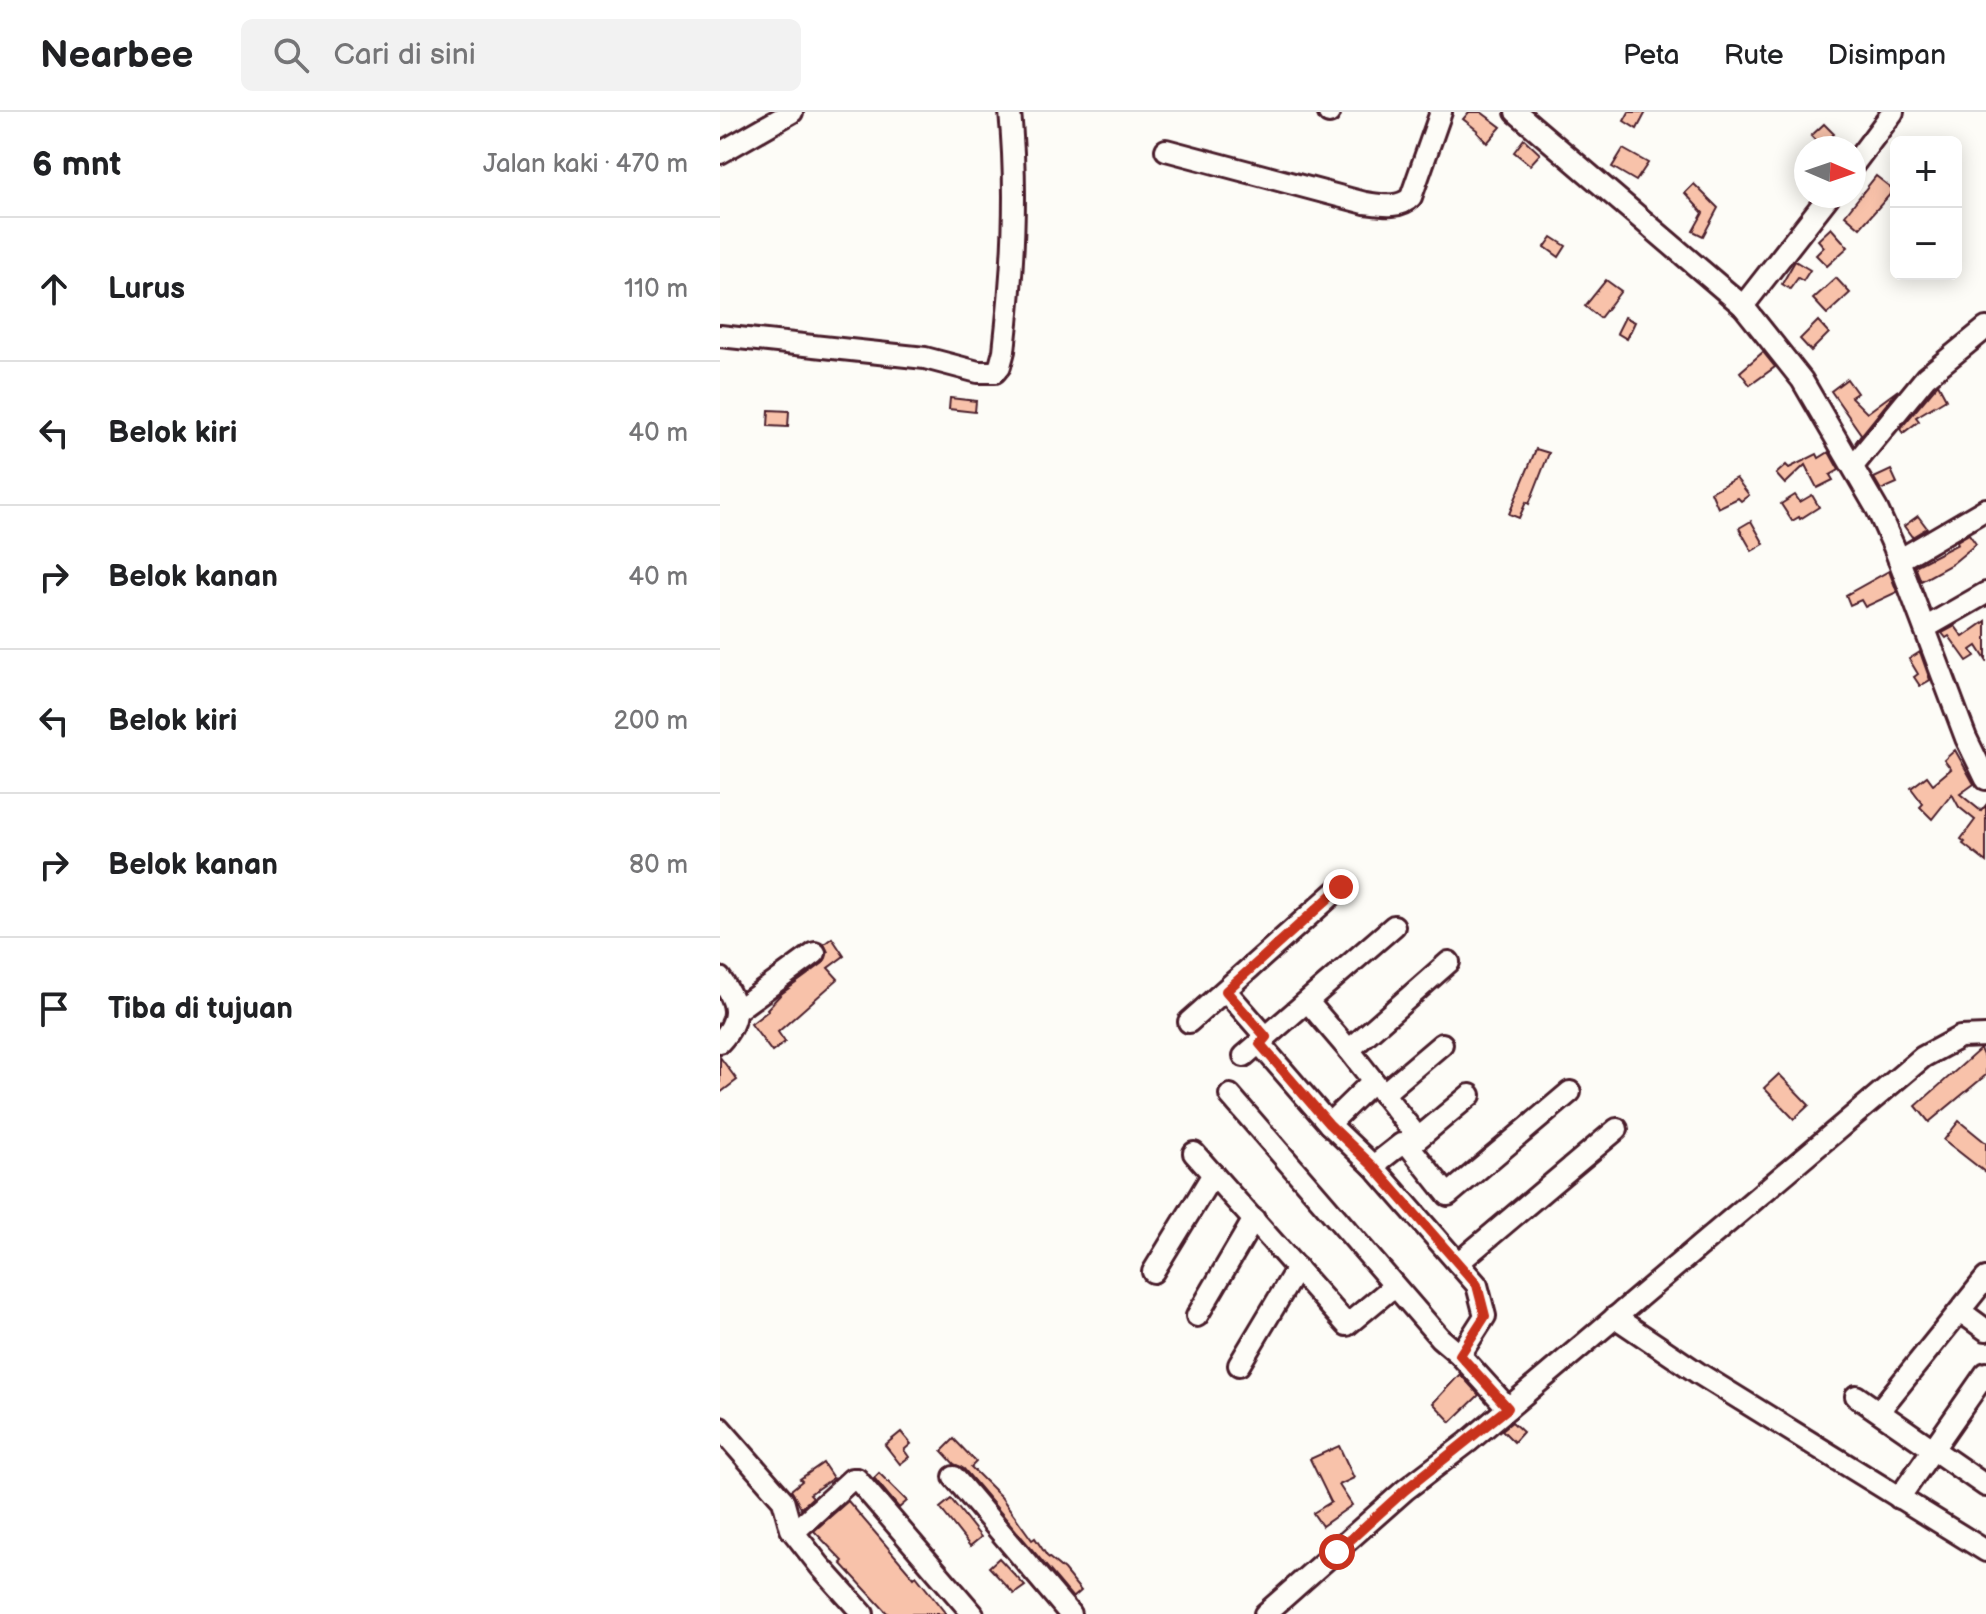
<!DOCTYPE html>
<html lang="id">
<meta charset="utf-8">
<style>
body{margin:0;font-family:"Balsamiq Sans",sans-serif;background:#f2f2f2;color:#202124}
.controls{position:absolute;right:24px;top:24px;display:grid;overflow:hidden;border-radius:12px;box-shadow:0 4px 20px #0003}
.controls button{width:72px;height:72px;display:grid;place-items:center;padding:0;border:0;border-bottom:2px solid #e0e0e0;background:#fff;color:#202124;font:40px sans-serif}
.compass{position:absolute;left:1074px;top:24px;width:72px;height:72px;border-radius:50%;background:#fff;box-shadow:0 4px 20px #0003;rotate:92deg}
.stop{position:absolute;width:24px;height:24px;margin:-18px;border:6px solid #c8321e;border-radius:50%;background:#fff}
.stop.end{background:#c8321e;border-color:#fff;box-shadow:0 2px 8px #0008}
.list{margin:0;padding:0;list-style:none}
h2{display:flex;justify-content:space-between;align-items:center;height:104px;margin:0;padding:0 32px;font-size:34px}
h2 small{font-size:26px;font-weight:400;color:#757577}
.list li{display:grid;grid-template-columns:52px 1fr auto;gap:24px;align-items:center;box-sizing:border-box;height:144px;padding:0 32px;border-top:2px solid #e0e0e0}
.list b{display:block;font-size:30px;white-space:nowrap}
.list em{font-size:26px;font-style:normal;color:#757577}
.icon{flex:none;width:44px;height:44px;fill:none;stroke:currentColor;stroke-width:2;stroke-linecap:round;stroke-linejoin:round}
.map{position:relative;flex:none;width:1266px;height:1502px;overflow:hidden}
header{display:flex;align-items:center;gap:48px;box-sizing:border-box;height:112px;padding:0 40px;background:#fff;border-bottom:2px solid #e0e0e0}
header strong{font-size:38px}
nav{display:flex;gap:44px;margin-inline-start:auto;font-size:28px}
.search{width:560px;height:72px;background:#f2f2f2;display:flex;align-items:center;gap:20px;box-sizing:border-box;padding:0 28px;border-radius:12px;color:#757577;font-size:30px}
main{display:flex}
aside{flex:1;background:#fff}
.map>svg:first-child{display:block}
.building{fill:#f8c2aa;stroke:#4a1f2b;stroke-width:2}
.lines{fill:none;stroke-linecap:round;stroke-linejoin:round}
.minor-casing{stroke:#4a1f2b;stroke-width:26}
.minor{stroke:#fdfcf7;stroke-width:20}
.route{stroke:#c8321e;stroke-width:10}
</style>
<header>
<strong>Nearbee</strong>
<div class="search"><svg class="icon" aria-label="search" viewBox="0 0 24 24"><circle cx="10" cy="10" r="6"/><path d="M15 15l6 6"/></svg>Cari di sini</div>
<nav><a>Peta</a><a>Rute</a><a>Disimpan</a></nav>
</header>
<main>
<aside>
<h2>6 mnt<small>Jalan kaki · 470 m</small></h2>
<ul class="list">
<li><svg class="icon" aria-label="ahead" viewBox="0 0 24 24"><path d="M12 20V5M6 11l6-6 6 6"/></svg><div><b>Lurus</b></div><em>110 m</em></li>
<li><svg class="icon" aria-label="left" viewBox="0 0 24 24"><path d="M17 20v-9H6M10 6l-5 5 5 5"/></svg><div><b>Belok kiri</b></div><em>40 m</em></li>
<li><svg class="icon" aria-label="right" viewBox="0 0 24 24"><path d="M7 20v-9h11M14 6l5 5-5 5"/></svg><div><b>Belok kanan</b></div><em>40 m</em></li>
<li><svg class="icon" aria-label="left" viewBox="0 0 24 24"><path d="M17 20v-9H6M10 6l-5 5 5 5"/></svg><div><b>Belok kiri</b></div><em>200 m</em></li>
<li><svg class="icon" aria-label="right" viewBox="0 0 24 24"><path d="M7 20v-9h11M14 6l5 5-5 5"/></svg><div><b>Belok kanan</b></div><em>80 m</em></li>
<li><svg class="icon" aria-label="arrive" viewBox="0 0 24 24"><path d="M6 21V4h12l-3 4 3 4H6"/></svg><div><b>Tiba di tujuan</b></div></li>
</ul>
</aside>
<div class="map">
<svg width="1266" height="1502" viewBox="0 0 1266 1502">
<rect width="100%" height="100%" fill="#fdfcf7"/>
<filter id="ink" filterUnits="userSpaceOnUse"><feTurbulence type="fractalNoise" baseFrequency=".0125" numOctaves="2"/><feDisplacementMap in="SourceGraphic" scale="16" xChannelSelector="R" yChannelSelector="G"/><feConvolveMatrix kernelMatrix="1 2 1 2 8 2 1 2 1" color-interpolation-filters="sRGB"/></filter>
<g filter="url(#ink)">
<g class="building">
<polygon points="749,0 761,0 781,15 767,31 757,20 758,19 743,7"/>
<polygon points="909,0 926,0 917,17 904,9"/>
<polygon points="1104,12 1114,22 1102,35 1091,24"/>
<polygon points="804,27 820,42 810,53 794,40"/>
<polygon points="903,37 928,51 916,69 892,55"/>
<polygon points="1156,64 1174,78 1140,116 1125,103"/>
<polygon points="974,72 998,96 983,124 973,119 983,101 965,81"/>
<polygon points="1111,116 1128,135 1107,154 1096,143 1104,135 1098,128"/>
<polygon points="832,125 846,134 839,145 825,135"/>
<polygon points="1075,149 1090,158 1083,169 1078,166 1070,177 1062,172"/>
<polygon points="1116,166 1130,181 1107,202 1093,187"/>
<polygon points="886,168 901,179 880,206 865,194"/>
<polygon points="905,205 915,210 907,227 897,221"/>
<polygon points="1098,209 1109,221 1091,239 1080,227"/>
<polygon points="1043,240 1055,255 1030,273 1020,260"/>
<polygon points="1127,267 1137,281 1131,285 1147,301 1178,278 1135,331 1141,322 1111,279"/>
<polygon points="1218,272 1226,287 1196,305 1199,309 1183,321 1180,317"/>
<polygon points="230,286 256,289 255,300 229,297"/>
<polygon points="49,298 69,299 68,315 48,314"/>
<polygon points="816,337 829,341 809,392 806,390 799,406 789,402"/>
<polygon points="1109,340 1119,358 1110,363 1113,368 1097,376 1085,353 1065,372 1056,362 1066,353 1069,356 1097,342 1099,346"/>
<polygon points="1171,358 1177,371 1161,378 1154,366"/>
<polygon points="1016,366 1029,383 1021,389 1018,386 998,396 991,380"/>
<polygon points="1075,383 1080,390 1092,383 1099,395 1080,407 1079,405 1072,409 1061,392"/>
<polygon points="1198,404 1207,416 1192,425 1184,414"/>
<polygon points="1031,409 1044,432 1032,439 1019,416"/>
<polygon points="1249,422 1256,432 1232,452 1201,469 1195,454 1238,432 1237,429"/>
<polygon points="1169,459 1177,480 1145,495 1141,488 1130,493 1126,483"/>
<polygon points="1266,509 1266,548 1257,534 1251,538 1255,544 1247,549 1229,524 1226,526 1222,521 1235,514 1243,525"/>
<polygon points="1200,540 1210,568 1200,574 1194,565 1198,562 1189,547"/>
<polygon points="1235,638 1254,672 1240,682 1261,699 1266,693 1266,750 1243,732 1245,730 1241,727 1255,708 1239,695 1232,682 1212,707 1200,695 1203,692 1191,676 1207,664 1213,672 1231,657 1224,648"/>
<polygon points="112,826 124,844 108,856 118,867 58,920 65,930 52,940 31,912 48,899 47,897 61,882 103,851 108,840 104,832"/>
<polygon points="1260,937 1266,949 1266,963 1209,1010 1196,994"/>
<polygon points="0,945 17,968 0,981"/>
<polygon points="1059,962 1089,993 1074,1007 1044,976"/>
<polygon points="1239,1009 1266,1031 1266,1061 1224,1028"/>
<polygon points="740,1262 759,1283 731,1310 713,1291"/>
<polygon points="792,1310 803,1320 794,1330 782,1318"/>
<polygon points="181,1320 191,1332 184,1338 189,1345 180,1352 165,1333"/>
<polygon points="234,1327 256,1350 251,1355 281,1385 312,1428 315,1426 327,1444 344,1458 361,1479 353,1486 244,1357 234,1352 222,1339"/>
<polygon points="619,1334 634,1366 619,1373 632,1393 602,1414 593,1401 611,1390 590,1347"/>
<polygon points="103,1351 113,1366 90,1382 93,1385 81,1396 71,1378 82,1369 80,1367"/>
<polygon points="159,1361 187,1389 179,1396 154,1366"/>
<polygon points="231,1387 261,1425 250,1434 220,1396"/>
<polygon points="128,1389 194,1466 196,1464 226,1502 168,1502 121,1451 123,1449 94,1419"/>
<polygon points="279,1446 305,1474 294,1482 269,1455"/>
</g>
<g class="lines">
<defs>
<g id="minor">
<polyline points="796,0 1023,194 1082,268 1157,397 1174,435 1246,626 1266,667"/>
<polyline points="609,1 609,0"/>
<path d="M 446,38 L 645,91 C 661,93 680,97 691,85 L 721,0"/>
<polyline points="0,41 72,0"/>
<polyline points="1134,52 1173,0"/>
<polyline points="1023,194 1109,84"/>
<path d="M 0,224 L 205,246 L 258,260 L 275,260 L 280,254 L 284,239 C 293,159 298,80 290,0"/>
<polyline points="1133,354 1206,265 1266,216"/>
<polyline points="1179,448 1266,397"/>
<polyline points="1205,516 1266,481"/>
<path d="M 0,866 C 18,891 22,906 0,930"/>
<polyline points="506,879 546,925"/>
<polyline points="588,890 629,938"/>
<polyline points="17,898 95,841"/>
<polyline points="469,910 621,775"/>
<polyline points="540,932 609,1012 653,1054 757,1173 765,1204 740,1243"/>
<polyline points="524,944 674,814"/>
<polyline points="663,982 722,932"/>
<polyline points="510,983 720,1226 740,1243 788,1296"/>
<polyline points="609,1012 653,969"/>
<polyline points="698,1026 629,938 729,850"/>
<polyline points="689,1034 750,983"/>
<polyline points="474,1041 627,1213 674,1174"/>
<polyline points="653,1054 681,1032 689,1034 728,1083 850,980"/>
<polyline points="738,1151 897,1017"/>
<polyline points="433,1160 493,1062"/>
<polyline points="1240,1199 1266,1218"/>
<polyline points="477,1204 534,1107"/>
<polyline points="895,1205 978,1261 1266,1439"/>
<polyline points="519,1253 577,1156"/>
<polyline points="1136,1284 1266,1374"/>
<polyline points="1159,1299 1266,1166"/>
<polyline points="0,1316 63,1388 71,1417 100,1454 143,1502"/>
<polyline points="234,1365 350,1502"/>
<polyline points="1179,1386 1266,1261"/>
<polyline points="74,1420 132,1367 137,1367 253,1502"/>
<polyline points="545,1502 685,1378 748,1330 1203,945 1240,925 1266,924"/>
</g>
</defs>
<use href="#minor" class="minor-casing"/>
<use href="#minor" class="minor"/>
</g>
</g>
<g class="lines" filter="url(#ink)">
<polyline class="route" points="617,1440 685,1378 788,1296 740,1243 765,1204 757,1173 653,1054 609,1012 540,932 546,925 506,879 621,775"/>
</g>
</svg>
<div class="controls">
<button>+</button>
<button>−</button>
</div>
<svg class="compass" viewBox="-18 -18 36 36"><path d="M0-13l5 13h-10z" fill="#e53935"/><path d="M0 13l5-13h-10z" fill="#757577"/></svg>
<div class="stop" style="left:617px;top:1440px"></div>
<div class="stop end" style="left:621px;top:775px"></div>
</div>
</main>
